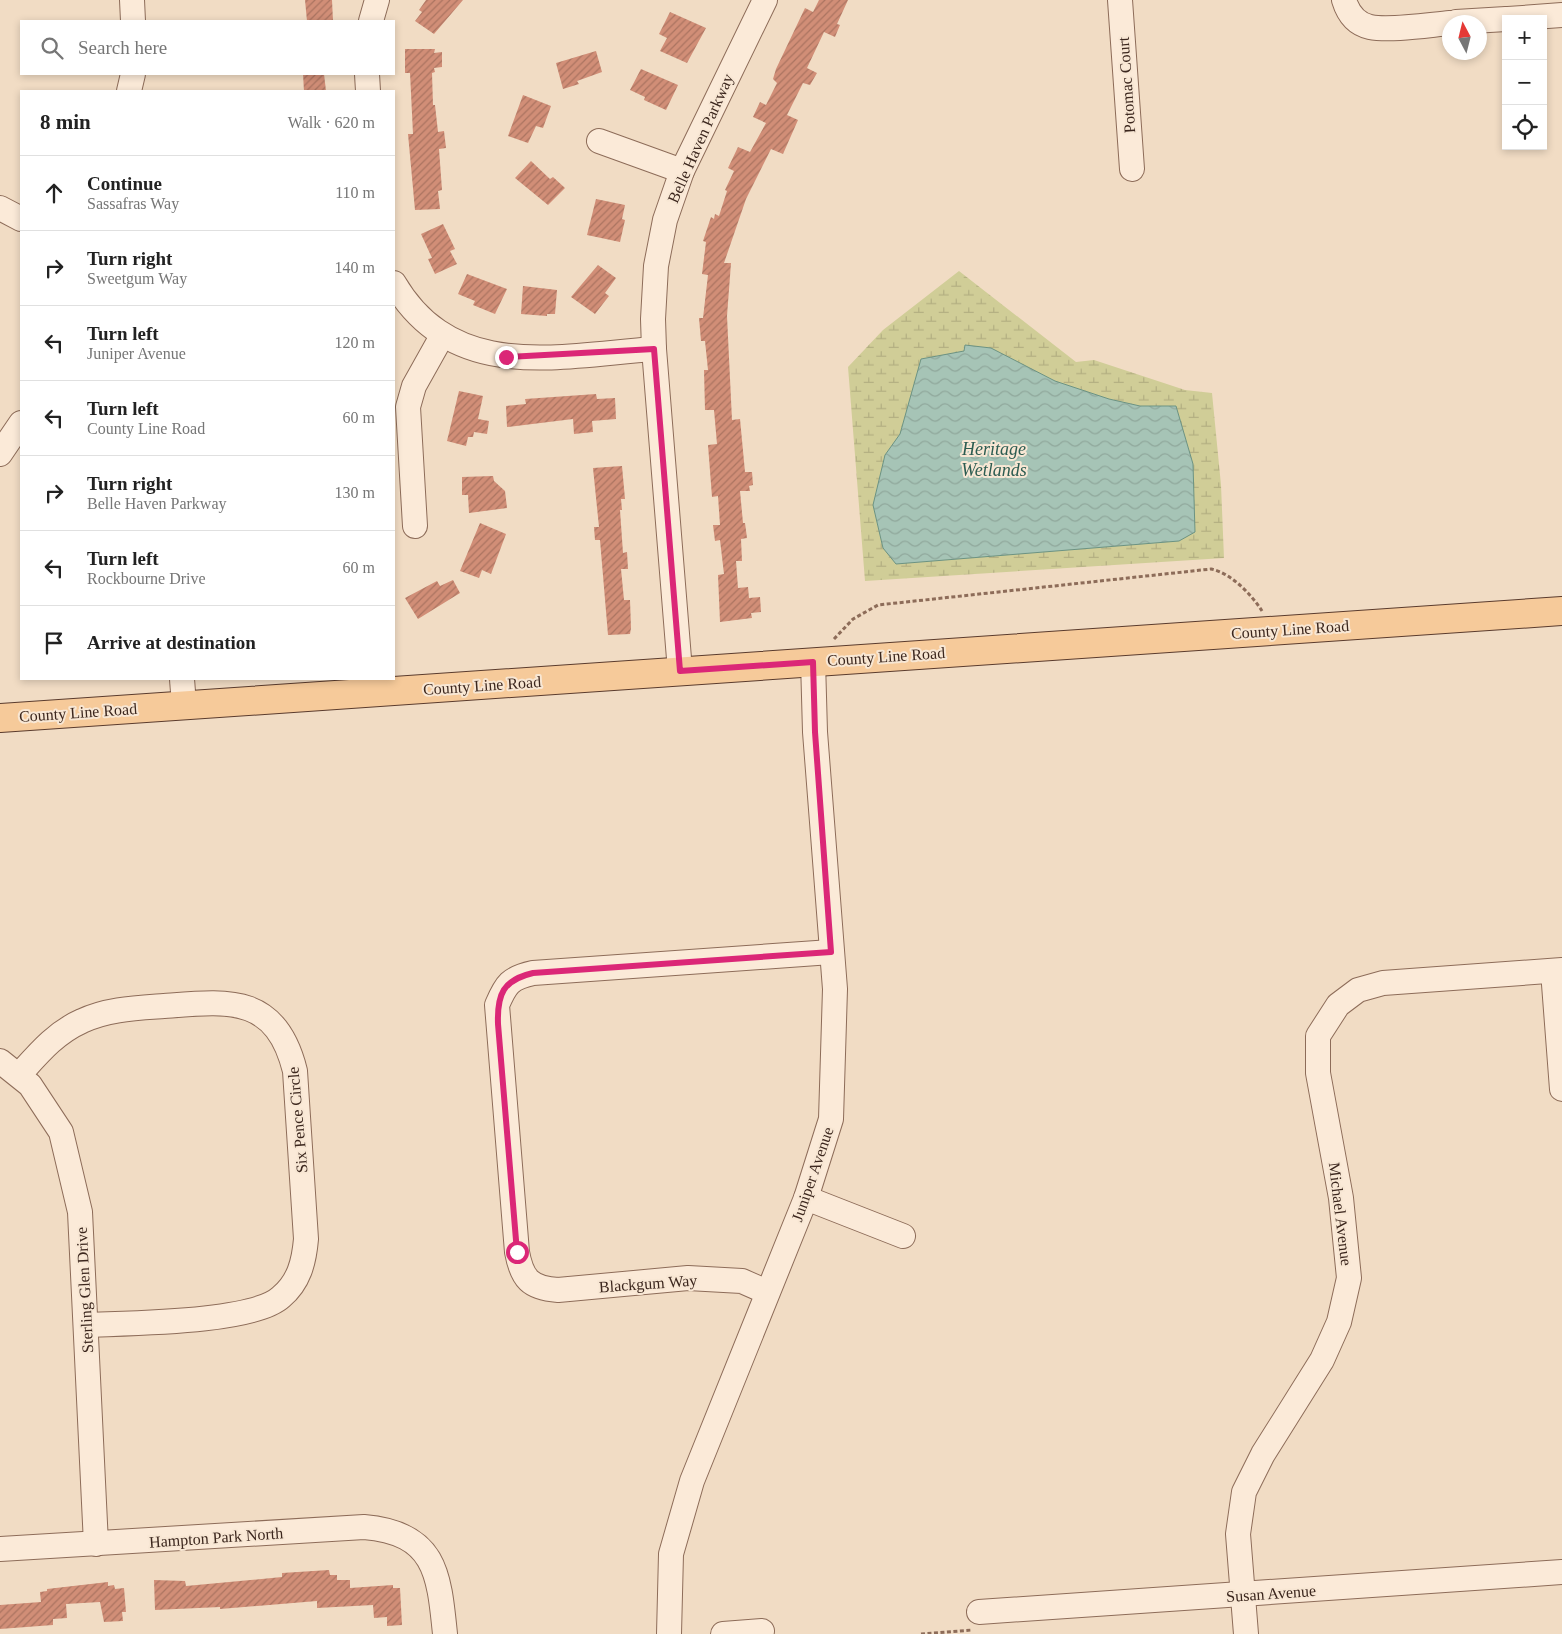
<!DOCTYPE html>
<meta charset="utf-8">
<style>
body{margin:0;font-family:Georgia,serif;background:#f2f2f2;color:#222}
.controls{position:absolute;right:15px;top:15px;display:grid;overflow:hidden;border-radius:0px;box-shadow:0 2px 8px #0003}
.controls button{width:45px;height:45px;display:grid;place-items:center;padding:0;border:0;border-bottom:1px solid #e0e0e0;background:#fff;color:#222;font:25px sans-serif}
.compass{position:absolute;left:1442px;top:15px;width:45px;height:45px;border-radius:50%;background:#fff;box-shadow:0 2px 8px #0003;rotate:353deg}
.stop{position:absolute;width:15px;height:15px;margin:-11px;border:4px solid #db2777;border-radius:50%;background:#fff}
.stop.end{background:#db2777;border-color:#fff;box-shadow:0 1px 5px #0008}
.list{margin:0;padding:0;list-style:none}
h2{display:flex;justify-content:space-between;align-items:center;height:65px;margin:0;padding:0 20px;font-size:21px}
h2 small{font-size:16px;font-weight:400;color:#767676}
.list li{display:grid;grid-template-columns:32px 1fr auto;gap:15px;align-items:center;box-sizing:border-box;height:75px;padding:0 20px;border-top:1px solid #e0e0e0}
.list b{display:block;font-size:19px;white-space:nowrap}
.list p{margin:0;font-size:16px;white-space:nowrap;color:#767676}
.list em{font-size:16px;font-style:normal;color:#767676}
.icon{flex:none;width:28px;height:28px;fill:none;stroke:currentColor;stroke-width:2;stroke-linecap:round;stroke-linejoin:round}
.map{position:relative;flex:none;width:1562px;height:1634px;overflow:hidden}
.search{position:absolute;background:#fff;box-shadow:0 2px 8px #0003;left:20px;top:20px;width:375px;height:55px;display:flex;align-items:center;gap:12px;box-sizing:border-box;padding:0 18px;border-radius:0px;color:#767676;font-size:19px}
.panel{position:absolute;background:#fff;box-shadow:0 2px 8px #0003;left:20px;top:90px;width:375px;height:590px;border-radius:0px}
.map>svg:first-child{display:block}
.wetland{fill:url(#wetland-marsh)}
.water{fill:url(#water-waves);stroke:#6c9383}
.building{fill:url(#building-hatch)}
.lines{fill:none;stroke-linecap:round;stroke-linejoin:round}
.minor-casing{stroke:#8d6c59;stroke-width:26}
.major-casing{stroke:#5a3b2d;stroke-width:30}
.path{stroke:#8d6c59;stroke-width:3;stroke-dasharray:4 2.5;stroke-linecap:butt}
.minor{stroke:#fbead8;stroke-width:24}
.major{stroke:#f6ca9a;stroke-width:28}
.route{stroke:#db2777;stroke-width:6}
.labels{text-anchor:middle;stroke-width:4;stroke-linejoin:round;paint-order:stroke}
.street-label{font-size:16px;fill:#3c271e;stroke:#f8e7d4}
.water-label{font-size:18px;font-style:italic;fill:#2c5c51;stroke:#f8e7d4}
</style>
<div class="map">
<svg width="1562" height="1634" viewBox="0 0 1562 1634">
<defs>
<pattern id="wetland-marsh" width="20" height="14" patternUnits="userSpaceOnUse" patternTransform="scale(1.25)"><rect width="20" height="14" fill="#d0cd97"/><path d="M1 5h8M5 5V1M11 12h8M15 12V8" fill="none" stroke="#b4b082"/></pattern>
<pattern id="water-waves" width="16" height="10" patternUnits="userSpaceOnUse" patternTransform="scale(1.25)"><rect width="16" height="10" fill="#a6c4b6"/><path d="M0 5q4-4 8 0t8 0" fill="none" stroke="#90a89c"/></pattern>
<pattern id="building-hatch" width="6" height="6" patternUnits="userSpaceOnUse" patternTransform="scale(1.25)"><rect width="6" height="6" fill="#d18e77"/><path d="M-1 1l2-2M0 6l6-6M5 7l2-2" fill="none" stroke="#ab7461"/></pattern>
</defs>
<rect width="100%" height="100%" fill="#f1dcc4"/>
<polygon class="wetland" points="959,271 1076,362 1094,360 1185,390 1212,393 1221,485 1224,558 865,581 848,367 883,330"/>
<polygon class="water" points="965,345 991,348 1055,381 1109,399 1140,406 1176,406 1193,464 1195,532 1179,541 896,564 883,548 873,505 885,455 900,434 921,359 964,351"/>
<g class="building">
<polygon points="305,0 332,0 333,21 307,21"/>
<polygon points="426,0 463,0 434,34 415,21 422,12 419,10"/>
<polygon points="819,0 848,0 837,24 840,25 835,37 824,32 807,68 817,73 810,85 803,83 787,115 798,120 783,154 771,149 746,199 724,263 731,263 727,316 732,420 740,419 745,472 752,472 753,485 749,486 750,491 740,491 743,523 745,523 747,538 741,539 742,561 736,561 738,588 748,587 749,598 760,597 761,612 751,613 752,618 720,622 718,575 724,574 720,540 715,541 713,525 720,525 718,496 712,497 708,445 717,444 714,410 705,410 704,370 708,370 705,341 701,341 699,318 703,318 708,275 702,274 706,242 703,241 711,217 714,219 715,214 719,216 727,191 725,190 734,171 728,168 738,147 750,152 766,123 753,117 760,102 766,105 777,83 773,79 776,69 805,8 813,12"/>
<polygon points="670,12 706,28 687,63 660,51 667,38 659,34"/>
<polygon points="405,49 435,49 434,53 442,52 442,67 434,68 435,72 432,73 433,105 435,105 438,132 444,131 446,148 439,149 442,190 438,191 440,209 415,210 408,134 413,134 410,73 405,73"/>
<polygon points="596,51 602,72 577,81 579,84 563,89 556,63"/>
<polygon points="641,69 678,85 666,110 644,100 645,97 630,90"/>
<polygon points="303,74 324,74 326,91 304,91"/>
<polygon points="523,95 551,106 543,128 536,126 528,143 508,136"/>
<polygon points="531,161 550,179 553,177 565,188 548,205 515,178"/>
<polygon points="596,199 625,205 622,219 625,220 620,242 587,235"/>
<polygon points="443,224 455,249 450,251 457,264 435,274 428,259 432,258 421,234"/>
<polygon points="598,265 616,278 605,293 609,296 595,314 571,297"/>
<polygon points="467,274 507,289 495,314 473,305 475,301 458,294"/>
<polygon points="523,286 557,290 555,314 547,314 547,316 521,314"/>
<polygon points="459,391 483,396 478,419 489,421 487,434 474,432 473,437 468,437 466,446 447,441"/>
<polygon points="596,394 597,399 615,398 616,419 592,421 593,432 574,434 573,419 507,427 506,406 526,404 525,399"/>
<polygon points="622,466 625,499 621,499 622,510 620,510 623,553 627,552 628,569 621,569 624,600 630,600 631,628 630,634 608,635 600,540 595,540 594,527 599,527 593,468"/>
<polygon points="493,476 494,481 505,491 507,508 469,513 468,495 462,495 462,477"/>
<polygon points="480,523 506,534 491,574 482,570 479,578 460,571"/>
<polygon points="453,580 460,593 418,619 405,598 437,581 440,586"/>
<polygon points="329,1570 330,1575 337,1575 337,1580 350,1580 350,1588 393,1585 393,1588 400,1588 402,1625 387,1626 387,1617 374,1618 373,1605 317,1608 317,1601 220,1609 220,1607 155,1610 154,1580 185,1581 186,1586 282,1577 282,1573"/>
<polygon points="108,1582 108,1586 114,1585 115,1589 124,1588 126,1612 122,1612 123,1621 104,1622 100,1602 66,1604 67,1618 53,1619 53,1625 0,1629 0,1605 41,1602 40,1592 47,1591 47,1589"/>
</g>
<g class="lines">
<defs>
<g id="minor">
<polyline points="132,0 133,21"/>
<polyline points="1120,0 1132,169"/>
<path d="M 1344,0 C 1348,13 1356,24 1370,27 C 1390,31 1428,25 1450,23"/>
<polyline points="1508,19 1562,15"/>
<polyline points="371,21 377,0"/>
<polyline points="1456,22 1506,19"/>
<polyline points="367,74 368,91"/>
<polyline points="129,91 133,74"/>
<polyline points="599,141 682,171"/>
<polyline points="0,208 21,219"/>
<path d="M 394,283 C 453,383 557,356 654,349"/>
<polyline points="0,454 21,423"/>
<polyline points="415,526 408,407 414,386 442,336"/>
<polyline points="680,671 654,349 653,319 656,266 665,220 682,171 765,0"/>
<polyline points="182,679 184,705"/>
<polyline points="1553,971 1562,1089"/>
<polyline points="0,1061 30,1085 61,1132 80,1212 96,1544"/>
<path d="M 19,1075 C 38,1054 55,1033 82,1021 C 107,1009 136,1008 164,1006 C 228,1001 276,994 295,1071 L 306,1239 C 304,1262 299,1282 281,1297 C 253,1323 128,1323 86,1325"/>
<polyline points="806,1198 903,1236"/>
<path d="M 767,1292 L 742,1281 L 688,1278 L 558,1290 C 530,1288 522,1279 517,1252 L 497,1005 C 506,984 510,978 533,973 L 831,952"/>
<path d="M 0,1549 L 364,1527 C 436,1533 439,1574 445,1634"/>
<polyline points="979,1612 1562,1572"/>
<polyline points="669,1634 671,1554 692,1481 806,1198 831,1119 835,989 815,732 813,661"/>
<polyline points="723,1634 762,1631"/>
<polyline points="1246,1634 1238,1534 1244,1492 1263,1454 1322,1360 1339,1322 1349,1278 1341,1198 1318,1073 1318,1036 1338,1005 1358,990 1383,983 1562,970"/>
</g>
<polyline id="major" points="0,718 1562,611"/>
</defs>
<use href="#minor" class="minor-casing"/>
<use href="#major" class="major-casing"/>
<g class="path">
<path d="M 834,639 L 853,619 L 878,605 L 1211,569 C 1231,573 1251,594 1262,611"/>
<polyline points="921,1634 972,1630"/>
</g>
<use href="#minor" class="minor"/>
<use href="#major" class="major"/>
</g>
<g class="lines">
<path class="route" d="M 506,357 L 654,349 L 680,671 L 813,662 L 815,732 L 831,952 L 533,973 C 503,980 497,994 498,1024 L 517,1252"/>
</g>
<g class="labels">
<g class="street-label">
<text transform="translate(1126 85) rotate(-94)" y="6">Potomac Court</text>
<text transform="translate(700 138) rotate(-66)" y="6">Belle Haven Parkway</text>
<text transform="translate(1290 629) rotate(-4)" y="6">County Line Road</text>
<text transform="translate(886 656) rotate(-4)" y="6">County Line Road</text>
<text transform="translate(482 685) rotate(-4)" y="6">County Line Road</text>
<text transform="translate(78 712) rotate(-4)" y="6">County Line Road</text>
<text transform="translate(297 1120) rotate(-95)" y="6">Six Pence Circle</text>
<text transform="translate(812 1174) rotate(-71)" y="6">Juniper Avenue</text>
<text transform="translate(1341 1214) rotate(83)" y="6">Michael Avenue</text>
<text transform="translate(648 1283) rotate(-4)" y="6">Blackgum Way</text>
<text transform="translate(84 1290) rotate(-93)" y="6">Sterling Glen Drive</text>
<text transform="translate(216 1537) rotate(-4)" y="6">Hampton Park North</text>
<text transform="translate(1271 1593) rotate(-4)" y="6">Susan Avenue</text>
</g>
<g class="water-label">
<text x="994" y="455">Heritage<tspan x="994" dy="21">Wetlands</tspan></text>
</g>
</g>
</svg>
<div class="controls">
<button>+</button>
<button>−</button>
<button><svg class="icon" aria-label="locate" viewBox="0 0 24 24"><circle cx="12" cy="12" r="6"/><path d="M12 2v4M12 18v4M2 12h4M18 12h4"/></svg></button>
</div>
<svg class="compass" viewBox="-18 -18 36 36"><path d="M0-13l5 13h-10z" fill="#e53935"/><path d="M0 13l5-13h-10z" fill="#767676"/></svg>
<div class="stop" style="left:517px;top:1252px"></div>
<div class="stop end" style="left:506px;top:357px"></div>
<div class="search"><svg class="icon" aria-label="search" viewBox="0 0 24 24"><circle cx="10" cy="10" r="6"/><path d="M15 15l6 6"/></svg>Search here</div>
<section class="panel">
<h2>8 min<small>Walk · 620 m</small></h2>
<ul class="list">
<li><svg class="icon" aria-label="ahead" viewBox="0 0 24 24"><path d="M12 20V5M6 11l6-6 6 6"/></svg><div><b>Continue</b><p>Sassafras Way</p></div><em>110 m</em></li>
<li><svg class="icon" aria-label="right" viewBox="0 0 24 24"><path d="M7 20v-9h11M14 6l5 5-5 5"/></svg><div><b>Turn right</b><p>Sweetgum Way</p></div><em>140 m</em></li>
<li><svg class="icon" aria-label="left" viewBox="0 0 24 24"><path d="M17 20v-9H6M10 6l-5 5 5 5"/></svg><div><b>Turn left</b><p>Juniper Avenue</p></div><em>120 m</em></li>
<li><svg class="icon" aria-label="left" viewBox="0 0 24 24"><path d="M17 20v-9H6M10 6l-5 5 5 5"/></svg><div><b>Turn left</b><p>County Line Road</p></div><em>60 m</em></li>
<li><svg class="icon" aria-label="right" viewBox="0 0 24 24"><path d="M7 20v-9h11M14 6l5 5-5 5"/></svg><div><b>Turn right</b><p>Belle Haven Parkway</p></div><em>130 m</em></li>
<li><svg class="icon" aria-label="left" viewBox="0 0 24 24"><path d="M17 20v-9H6M10 6l-5 5 5 5"/></svg><div><b>Turn left</b><p>Rockbourne Drive</p></div><em>60 m</em></li>
<li><svg class="icon" aria-label="arrive" viewBox="0 0 24 24"><path d="M6 21V4h12l-3 4 3 4H6"/></svg><div><b>Arrive at destination</b></div></li>
</ul>
</section>
</div>
